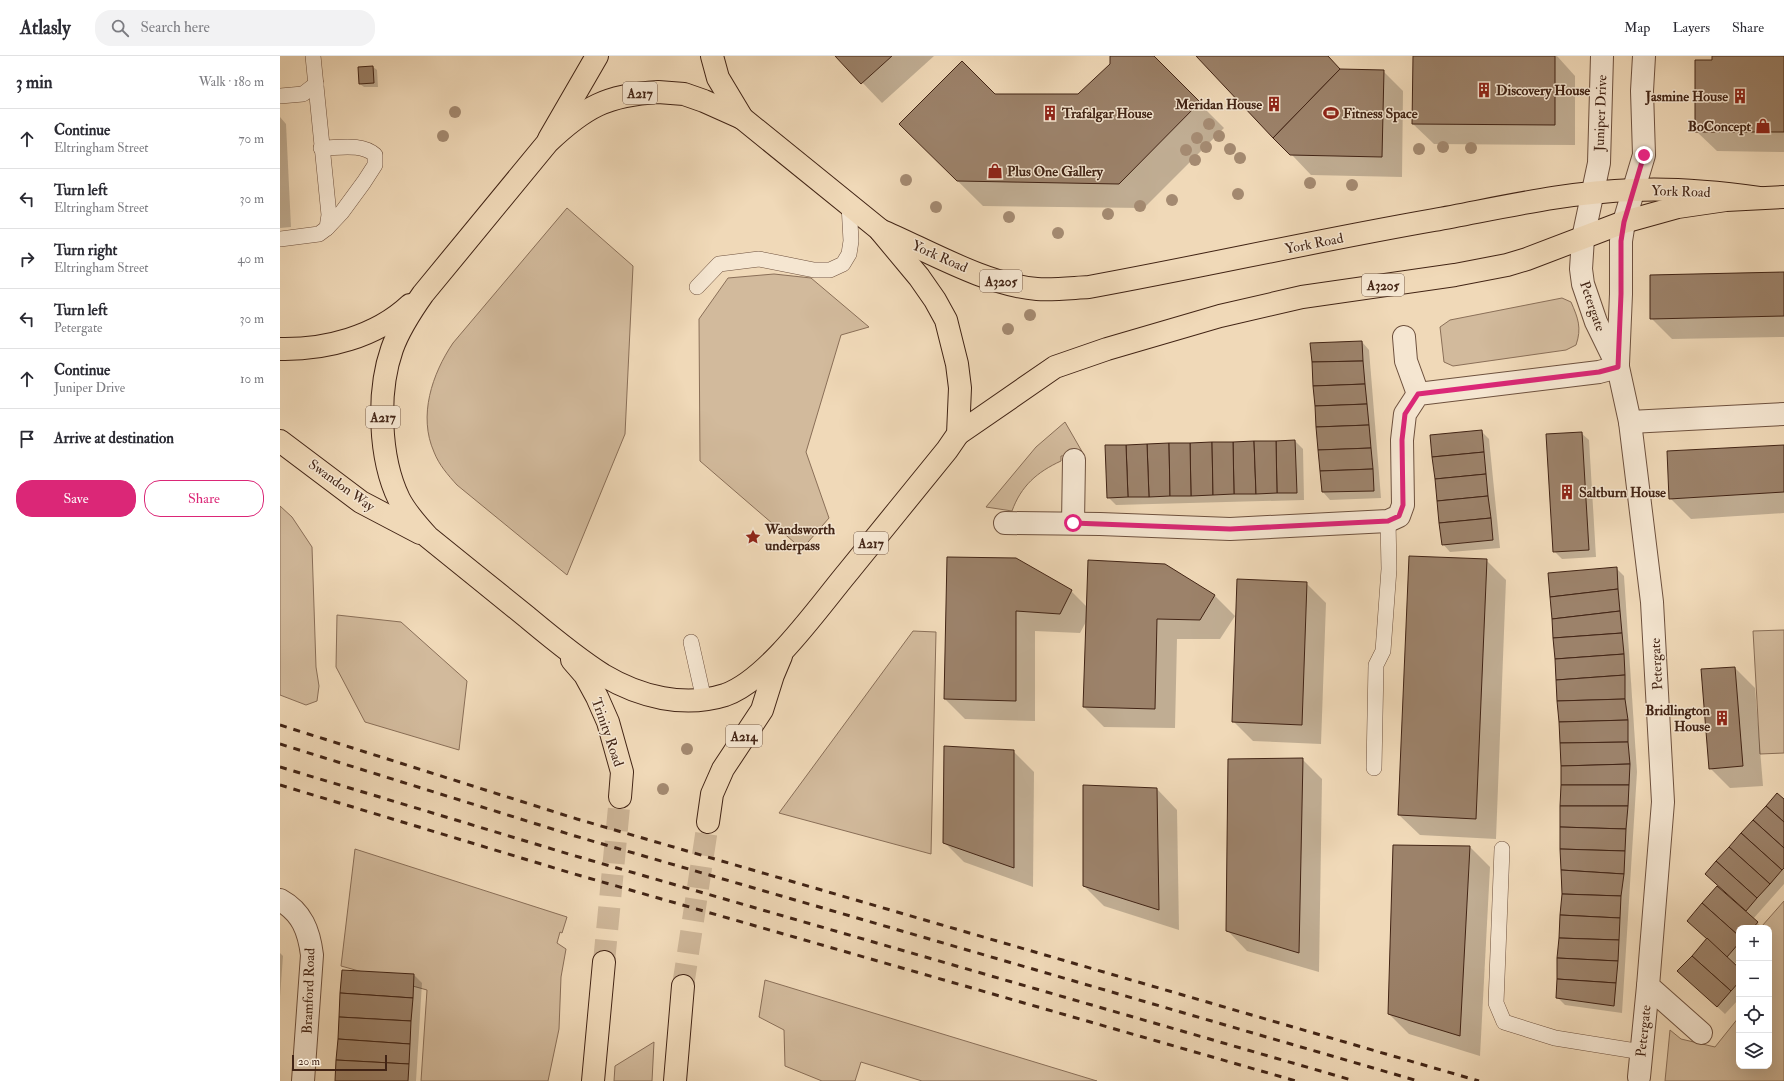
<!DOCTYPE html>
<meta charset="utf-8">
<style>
body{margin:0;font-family:"IM FELL Double Pica",serif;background:#f2f2f3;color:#2b2b33}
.controls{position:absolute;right:12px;bottom:12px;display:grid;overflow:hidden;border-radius:8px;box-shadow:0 4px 16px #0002}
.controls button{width:36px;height:36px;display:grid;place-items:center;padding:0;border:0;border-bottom:1px solid #e1e1e2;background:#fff;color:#2b2b33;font:20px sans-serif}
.scale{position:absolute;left:12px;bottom:10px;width:95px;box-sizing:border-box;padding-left:4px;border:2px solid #422415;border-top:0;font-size:11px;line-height:14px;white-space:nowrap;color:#422415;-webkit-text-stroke:3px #f5e6d1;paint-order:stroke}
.stop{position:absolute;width:12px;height:12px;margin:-9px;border:3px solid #db2777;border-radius:50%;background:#fff}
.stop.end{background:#db2777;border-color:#fff;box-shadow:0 1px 4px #0008}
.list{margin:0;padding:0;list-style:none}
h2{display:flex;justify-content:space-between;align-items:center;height:52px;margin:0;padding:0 16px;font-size:17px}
h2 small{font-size:13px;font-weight:400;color:#7c7c81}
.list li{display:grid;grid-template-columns:26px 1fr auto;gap:12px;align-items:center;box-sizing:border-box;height:60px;padding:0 16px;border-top:1px solid #e1e1e2}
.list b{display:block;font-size:15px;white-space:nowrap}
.list p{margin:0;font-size:13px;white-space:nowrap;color:#7c7c81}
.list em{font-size:13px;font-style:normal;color:#7c7c81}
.actions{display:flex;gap:8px;padding:12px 16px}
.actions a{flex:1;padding:9px 0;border:1px solid #db2777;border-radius:16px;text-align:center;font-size:14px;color:#db2777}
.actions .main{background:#db2777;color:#fff}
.icon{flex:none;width:22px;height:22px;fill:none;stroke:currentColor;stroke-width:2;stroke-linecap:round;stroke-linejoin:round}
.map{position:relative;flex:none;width:1504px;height:1025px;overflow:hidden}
header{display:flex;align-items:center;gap:24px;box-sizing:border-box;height:56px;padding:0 20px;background:#fff;border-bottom:1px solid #e1e1e2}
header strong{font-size:19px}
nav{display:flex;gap:22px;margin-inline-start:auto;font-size:14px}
.search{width:280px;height:36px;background:#f2f2f3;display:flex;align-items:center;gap:10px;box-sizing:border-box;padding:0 14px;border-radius:16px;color:#7c7c81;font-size:15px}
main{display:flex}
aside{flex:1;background:#fff}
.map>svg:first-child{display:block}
.green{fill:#d2ba9c;stroke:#8a6f58}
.shadow{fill:#0003}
.building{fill:#9c826a;stroke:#422415}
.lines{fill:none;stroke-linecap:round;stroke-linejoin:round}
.trunk-tunnel{stroke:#cdb597;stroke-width:22;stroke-dasharray:22 11;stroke-linecap:butt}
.service-casing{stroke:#6e513e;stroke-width:16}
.minor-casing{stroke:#6e513e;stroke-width:24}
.primary-casing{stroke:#422415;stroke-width:24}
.trunk-casing{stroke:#422415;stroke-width:24}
.service{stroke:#f5e6d1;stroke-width:15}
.minor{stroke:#f5e6d1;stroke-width:22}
.primary{stroke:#f0d9b8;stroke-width:22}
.trunk{stroke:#f0d9b8;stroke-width:22}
.rail{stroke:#422415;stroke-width:3;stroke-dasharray:7 7;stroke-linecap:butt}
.tree{fill:#a48a71}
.route{stroke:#db2777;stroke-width:5}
.labels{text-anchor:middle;stroke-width:3;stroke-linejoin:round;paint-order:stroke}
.shield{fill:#f5e6d1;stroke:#785e4d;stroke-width:1}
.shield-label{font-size:13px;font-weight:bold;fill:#422415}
.poi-label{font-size:14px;font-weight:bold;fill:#422415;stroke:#f5e6d1;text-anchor:start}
.street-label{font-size:14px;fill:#422415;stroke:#f5e6d1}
</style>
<header>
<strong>Atlasly</strong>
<div class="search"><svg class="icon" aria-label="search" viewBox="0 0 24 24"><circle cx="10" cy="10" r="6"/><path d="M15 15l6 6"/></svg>Search here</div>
<nav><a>Map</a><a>Layers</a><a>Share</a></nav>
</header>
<main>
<aside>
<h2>3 min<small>Walk · 180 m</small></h2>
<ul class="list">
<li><svg class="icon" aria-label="ahead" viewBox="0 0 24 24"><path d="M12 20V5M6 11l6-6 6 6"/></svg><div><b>Continue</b><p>Eltringham Street</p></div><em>70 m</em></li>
<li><svg class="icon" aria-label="left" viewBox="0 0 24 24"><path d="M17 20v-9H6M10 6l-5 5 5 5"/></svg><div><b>Turn left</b><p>Eltringham Street</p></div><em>30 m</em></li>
<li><svg class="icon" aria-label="right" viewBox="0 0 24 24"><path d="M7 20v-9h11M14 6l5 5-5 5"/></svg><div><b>Turn right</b><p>Eltringham Street</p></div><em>40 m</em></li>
<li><svg class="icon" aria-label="left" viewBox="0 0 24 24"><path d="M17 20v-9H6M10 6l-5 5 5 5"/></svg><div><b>Turn left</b><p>Petergate</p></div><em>30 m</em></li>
<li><svg class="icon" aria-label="ahead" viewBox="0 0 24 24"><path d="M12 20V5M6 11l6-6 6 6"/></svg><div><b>Continue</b><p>Juniper Drive</p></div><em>10 m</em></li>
<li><svg class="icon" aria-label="arrive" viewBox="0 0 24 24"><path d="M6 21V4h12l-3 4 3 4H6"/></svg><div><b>Arrive at destination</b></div></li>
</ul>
<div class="actions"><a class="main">Save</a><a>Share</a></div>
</aside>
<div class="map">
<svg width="1504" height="1025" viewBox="0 0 1504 1025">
<rect width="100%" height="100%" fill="#f0d9b8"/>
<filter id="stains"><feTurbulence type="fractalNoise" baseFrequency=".005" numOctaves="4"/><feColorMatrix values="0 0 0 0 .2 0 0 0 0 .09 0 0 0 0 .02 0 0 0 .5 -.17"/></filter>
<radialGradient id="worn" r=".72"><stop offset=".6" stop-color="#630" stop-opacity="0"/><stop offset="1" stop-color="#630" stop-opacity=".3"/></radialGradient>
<g class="green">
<path d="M 287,152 L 353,210 L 345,378 L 287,519 L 177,429 C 168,419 159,409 154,396 C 138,360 152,318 173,287 Z"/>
<polygon points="494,218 531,222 589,271 561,279 526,396 549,462 522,493 420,405 419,263 448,222"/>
<path d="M 1282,242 L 1291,246 C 1298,262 1302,272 1296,289 L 1286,294 L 1173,310 L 1164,306 L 1160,271 L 1170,264 Z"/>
<path d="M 785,366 L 804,399 L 781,400 L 781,405 C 757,416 741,430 732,455 L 706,451 L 756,391 Z"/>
<polygon points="0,450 12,461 32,491 36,611 39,630 37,645 26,649 0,639"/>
<polygon points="57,559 121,566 187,625 179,694 85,666 56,611"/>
<polygon points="1504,574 1504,697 1480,698 1473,575"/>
<polygon points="633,575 656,576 651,798 499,757"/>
<polygon points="75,793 287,861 282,877 280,876 277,887 286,893 281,921 279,973 268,1025 141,1025 147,934 61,910"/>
<polygon points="1504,845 1504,1025 1385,1025 1390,974 1401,983 1435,991 1459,961 1459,1010 1489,1010 1489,872 1482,872 1482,870"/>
<polygon points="485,924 817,1025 642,1025 581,1006 575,1025 542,1025 505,1010 504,974 479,961"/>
<polygon points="374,986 372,1025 334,1025 335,1010"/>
</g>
<g class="shadow">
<polygon points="557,0 654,0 602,47"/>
<polygon points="831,0 872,0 944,72 864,152 703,150 620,68 715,39 798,39 831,8"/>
<polygon points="918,0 1048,0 1061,14 1103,15 1123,35 1122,121 1031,119"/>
<polygon points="1134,0 1277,0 1295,20 1295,89 1154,88 1133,68"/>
<polygon points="1433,0 1504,0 1504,96 1437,95 1416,75"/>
<polygon points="93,11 97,14 98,31 84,31 80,28"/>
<polygon points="0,61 6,68 11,171 0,172"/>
<polygon points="1504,217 1504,281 1392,283 1371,262"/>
<polygon points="1082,286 1089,294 1101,442 1050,444 1043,436"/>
<polygon points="1201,375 1209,383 1220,492 1170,496 1163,488"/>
<polygon points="1301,377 1309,384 1316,501 1282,503 1274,495"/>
<polygon points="1015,385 1023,393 1024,444 836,449 828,441"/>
<polygon points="1504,390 1504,457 1411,463 1390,442"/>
<polygon points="668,502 791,535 807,551 884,509 935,540 955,560 940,583 897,583 895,672 824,671 804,651 807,564 800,577 755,575 755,665 685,663 665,643"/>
<polygon points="1206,504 1226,524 1216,783 1140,779 1119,759"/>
<polygon points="1336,512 1344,520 1357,716 1342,957 1285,949 1277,941"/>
<polygon points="1026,527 1046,547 1041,688 973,685 953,665"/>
<polygon points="1455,612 1475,632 1483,730 1450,732 1430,712"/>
<polygon points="733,695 754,716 753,831 684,806 664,786"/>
<polygon points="1022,703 1042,723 1039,916 967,895 947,874"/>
<polygon points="877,733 897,754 899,874 824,850 804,830"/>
<polygon points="1504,745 1504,828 1473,863 1483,872 1459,872 1459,903 1454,909 1459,913 1459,943 1445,958 1407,923 1428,883 1408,865 1439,830"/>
<polygon points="1190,791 1210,811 1200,1000 1129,978 1109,958"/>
<polygon points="0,897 3,900 0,941"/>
<polygon points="134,919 142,927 136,1025 56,1025"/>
</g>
<g class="building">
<polygon points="555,0 612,0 581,28"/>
<polygon points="830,0 874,0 920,46 839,128 677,125 619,68 682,5 715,38 798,38 830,8"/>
<polygon points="916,0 1048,0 1060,13 993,82"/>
<polygon points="1133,0 1275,0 1275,69 1132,68"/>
<polygon points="1432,0 1504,0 1504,76 1415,76 1415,4 1432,4"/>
<polygon points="93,10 94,27 79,28 78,11"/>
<polygon points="1060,13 1104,14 1102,101 1010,99 993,82"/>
<polygon points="1504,216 1504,260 1370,263 1370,219"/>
<polygon points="1082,285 1083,305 1032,306 1030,287"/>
<polygon points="1083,305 1085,328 1033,330 1032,306"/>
<polygon points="1085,328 1087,348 1035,350 1033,330"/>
<polygon points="1087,348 1089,369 1036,371 1035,350"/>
<polygon points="1089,369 1091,392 1038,394 1036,371"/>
<polygon points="1202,374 1204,396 1152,401 1150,379"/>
<polygon points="1302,376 1309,494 1273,496 1266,378"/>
<polygon points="1015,384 1017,437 997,437 996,385"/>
<polygon points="974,385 976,438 954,438 953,386"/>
<polygon points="974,385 996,385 997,437 976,438"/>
<polygon points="932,386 933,439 911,440 910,387"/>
<polygon points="932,386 953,386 954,438 933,439"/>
<polygon points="889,387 890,440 869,441 867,388"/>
<polygon points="889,387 910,387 911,440 890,440"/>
<polygon points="867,388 869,441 848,441 846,389"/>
<polygon points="825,389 846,389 848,441 827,442"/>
<polygon points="1504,389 1504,436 1389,443 1387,395"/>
<polygon points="1091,392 1093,413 1040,415 1038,394"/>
<polygon points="1204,396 1206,418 1155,423 1152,401"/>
<polygon points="1093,413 1094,435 1042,436 1040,415"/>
<polygon points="1206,418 1208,440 1157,445 1155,423"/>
<polygon points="1208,440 1211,462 1159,467 1157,445"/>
<polygon points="1211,462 1213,484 1162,489 1159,467"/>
<polygon points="1129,500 1207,503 1196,763 1118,759"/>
<polygon points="667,501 736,502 792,534 780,558 736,555 736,645 664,643"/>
<polygon points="808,504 885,508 935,539 920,564 877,563 875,653 803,651"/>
<polygon points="1337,511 1338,533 1270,541 1268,517"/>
<polygon points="957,523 1027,526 1022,669 952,666"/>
<polygon points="1338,533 1340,555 1272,563 1270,541"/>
<polygon points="1340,555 1342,577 1273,582 1272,563"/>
<polygon points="1342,577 1344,598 1275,603 1273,582"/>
<polygon points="1344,598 1345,619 1276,624 1275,603"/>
<polygon points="1455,611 1463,710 1429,713 1421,613"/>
<polygon points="1345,619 1345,643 1277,645 1276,624"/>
<polygon points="1345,643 1348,664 1279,666 1277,645"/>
<polygon points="1348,664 1348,686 1280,687 1279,666"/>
<polygon points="1348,686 1350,708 1281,710 1280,687"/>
<polygon points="664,690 734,694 734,812 663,787"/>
<polygon points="1023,702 1019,897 946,875 948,703"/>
<polygon points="1350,708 1349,729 1281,729 1281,710"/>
<polygon points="803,729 877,732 879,854 803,830"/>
<polygon points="1281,729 1349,729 1348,750 1280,750"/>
<polygon points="1497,737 1504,743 1504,766 1486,750"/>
<polygon points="1280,750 1348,750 1346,773 1280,771"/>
<polygon points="1486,750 1504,766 1504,792 1473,764"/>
<polygon points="1473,764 1504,792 1504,812 1502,814 1461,777"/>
<polygon points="1280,771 1346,773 1345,795 1280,793"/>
<polygon points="1461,777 1502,814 1490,828 1449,791"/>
<polygon points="1113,789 1190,790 1180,980 1108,958"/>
<polygon points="1449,791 1490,828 1477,842 1436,805"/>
<polygon points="1280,793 1345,795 1344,818 1281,814"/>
<polygon points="1436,805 1477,842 1466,855 1425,818"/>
<polygon points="1281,814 1344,818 1341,840 1282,838"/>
<polygon points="1437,830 1478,866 1473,872 1459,872 1459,880 1422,847"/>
<polygon points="1282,838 1341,840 1340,862 1280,859"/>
<polygon points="1422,847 1459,880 1459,887 1447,901 1407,865"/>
<polygon points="1280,859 1340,862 1339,884 1279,882"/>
<polygon points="1279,882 1339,884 1338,905 1277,902"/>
<polygon points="1427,882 1459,912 1459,926 1451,935 1412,900"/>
<polygon points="1412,900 1451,935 1437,951 1397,915"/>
<polygon points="1277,902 1338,905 1336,927 1277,923"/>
<polygon points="62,914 134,918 133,942 60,937"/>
<polygon points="1277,923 1336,927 1334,950 1276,942"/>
<polygon points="60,937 133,942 131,965 59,961"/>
<polygon points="59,961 131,965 130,988 58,983"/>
<polygon points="58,983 130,988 129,1008 56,1004"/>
<polygon points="56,1004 129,1008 128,1025 55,1025"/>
</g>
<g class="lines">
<g class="trunk-tunnel">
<polyline points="324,906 340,741"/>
<polyline points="403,930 428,766"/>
</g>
<defs>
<g id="service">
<polyline points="0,40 23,38 36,28"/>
<path d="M 41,92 C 59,92 82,87 95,99 L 95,109 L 84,126 L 62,156 L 47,172"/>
<polyline points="0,183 39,178 47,172 49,159 33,0"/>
<polyline points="417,231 439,208 479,203 534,214 550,214 563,208 569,198 571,185 569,148"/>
<polyline points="411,586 424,644"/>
<polyline points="1094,712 1096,609 1103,595 1109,513 1108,465"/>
<polyline points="1222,793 1216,947 1224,966 1275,982 1362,996"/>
</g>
<g id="minor">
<polyline points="1322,0 1319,107 1303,182 1301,213 1303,228 1316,266 1338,311 1350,366 1372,546 1383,746 1368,930 1421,977"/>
<polyline points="1124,281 1126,305 1138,338"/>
<polyline points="1338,308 1341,238 1341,185 1344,166 1364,99 1362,35 1364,0"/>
<polyline points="1350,366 1504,358"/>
<polyline points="725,467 820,468 950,473 1108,465 1119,460 1123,449 1122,384 1125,358 1138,338 1319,316 1338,311"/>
<polyline points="793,467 794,404"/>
<path d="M 0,844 C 22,856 29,875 32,899 L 23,1025"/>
<polyline points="1359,1021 1368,930"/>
</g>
<g id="primary">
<polyline points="432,0 438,22 462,62"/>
<polyline points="269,83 317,0"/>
</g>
<g id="trunk">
<path d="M 378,36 L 404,38 L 424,45 L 462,62 L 599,173 L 639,221 L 655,244 L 666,264 L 677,308 L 680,332 L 678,378 L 667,394 C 634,435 601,475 568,516 C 538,552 488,624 445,639 C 404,652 360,641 323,619 C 296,602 271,581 247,561 C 214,534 181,508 148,481 C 137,469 126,457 119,443 C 99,402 97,336 112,293 C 119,273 131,255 143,238 L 268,86 C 305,51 327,39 378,36 Z"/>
<path d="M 600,174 C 647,194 706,229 757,233 C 774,234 791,232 809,231 C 924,210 1039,184 1154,164 C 1220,152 1286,136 1353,134 C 1395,132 1437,136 1479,142"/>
<path d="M 0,293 C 45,294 96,281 130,249"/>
<polyline points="678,378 775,311 827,293 940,260 1022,241 1175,219 1227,209 1247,203 1344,166 1398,151 1446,144 1504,141"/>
<polyline points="0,385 81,446 140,477"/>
<polyline points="292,604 305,619 317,641 328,666 342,716 340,741"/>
<polyline points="428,766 432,738 443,713 482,654 493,619 501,600"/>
<polyline points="313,1025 324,906"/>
<polyline points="395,1025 403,930"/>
</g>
</defs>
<use href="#service" class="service-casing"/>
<use href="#minor" class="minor-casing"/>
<use href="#primary" class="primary-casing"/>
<use href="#trunk" class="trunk-casing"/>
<use href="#service" class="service"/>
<use href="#minor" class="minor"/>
<use href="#primary" class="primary"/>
<use href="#trunk" class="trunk"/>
<g class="rail">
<polyline points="0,669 297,763 1199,1025"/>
<polyline points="0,688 295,780 1138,1025"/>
<polyline points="0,711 292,799 1075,1025"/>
<polyline points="0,729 291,817 1016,1025"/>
</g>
</g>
<g class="tree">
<circle cx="175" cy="56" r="6"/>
<circle cx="929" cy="68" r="6"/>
<circle cx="163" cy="80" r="6"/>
<circle cx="939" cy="80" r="6"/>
<circle cx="917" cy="82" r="6"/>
<circle cx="926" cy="91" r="6"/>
<circle cx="1163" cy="91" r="6"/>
<circle cx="1191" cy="92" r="6"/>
<circle cx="950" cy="93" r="6"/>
<circle cx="1139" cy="93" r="6"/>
<circle cx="906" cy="94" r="6"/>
<circle cx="960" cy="102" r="6"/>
<circle cx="915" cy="104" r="6"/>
<circle cx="626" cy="124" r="6"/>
<circle cx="1030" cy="127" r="6"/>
<circle cx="1072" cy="129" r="6"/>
<circle cx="958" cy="138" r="6"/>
<circle cx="892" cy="144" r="6"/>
<circle cx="860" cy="150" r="6"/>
<circle cx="656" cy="151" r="6"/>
<circle cx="828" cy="158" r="6"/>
<circle cx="729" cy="161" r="6"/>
<circle cx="778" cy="177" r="6"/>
<circle cx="750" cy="259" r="6"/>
<circle cx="728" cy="273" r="6"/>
<circle cx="407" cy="693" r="6"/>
<circle cx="383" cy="733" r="6"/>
</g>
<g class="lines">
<polyline class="route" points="793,467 950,473 1108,465 1119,460 1123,449 1122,384 1125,358 1138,338 1319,316 1338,311 1341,238 1341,185 1344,166 1364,99"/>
</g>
<defs>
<symbol id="building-bare" viewBox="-9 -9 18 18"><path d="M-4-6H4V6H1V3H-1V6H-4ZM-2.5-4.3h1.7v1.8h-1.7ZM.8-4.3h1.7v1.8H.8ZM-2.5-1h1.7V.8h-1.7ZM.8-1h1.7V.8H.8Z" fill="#8f2418" stroke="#f5e6d1" stroke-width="2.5" paint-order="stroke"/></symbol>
<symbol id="stadium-bare" viewBox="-9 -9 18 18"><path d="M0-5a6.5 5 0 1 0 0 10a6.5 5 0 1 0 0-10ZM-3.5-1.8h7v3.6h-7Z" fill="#8f2418" stroke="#f5e6d1" stroke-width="2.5" paint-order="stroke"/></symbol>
<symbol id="shop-bare" viewBox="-9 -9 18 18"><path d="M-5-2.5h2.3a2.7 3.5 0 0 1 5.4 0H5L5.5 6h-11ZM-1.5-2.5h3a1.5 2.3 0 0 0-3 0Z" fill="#8f2418" stroke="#f5e6d1" stroke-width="2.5" paint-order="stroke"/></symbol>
<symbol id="sight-bare" viewBox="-9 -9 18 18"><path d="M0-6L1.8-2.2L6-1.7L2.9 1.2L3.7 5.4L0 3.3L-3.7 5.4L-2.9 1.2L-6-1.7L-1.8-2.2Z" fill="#8f2418" stroke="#f5e6d1" stroke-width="2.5" paint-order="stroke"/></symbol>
</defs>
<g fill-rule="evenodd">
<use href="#building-bare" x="1193" y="23" width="22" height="22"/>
<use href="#building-bare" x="1449" y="29" width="22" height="22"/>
<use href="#building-bare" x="983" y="37" width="22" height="22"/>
<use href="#building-bare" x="759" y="46" width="22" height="22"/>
<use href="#stadium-bare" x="1040" y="46" width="22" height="22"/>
<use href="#shop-bare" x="1472" y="59" width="22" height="22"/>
<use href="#shop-bare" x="704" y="104" width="22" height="22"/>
<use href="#building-bare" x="1276" y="425" width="22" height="22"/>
<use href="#sight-bare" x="462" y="470" width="22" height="22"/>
<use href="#building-bare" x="1431" y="651" width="22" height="22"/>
</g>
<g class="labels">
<g class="shield">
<rect x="343" y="26" width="34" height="22" rx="3"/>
<rect x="700" y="214" width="42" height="22" rx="3"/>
<rect x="1082" y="218" width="42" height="22" rx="3"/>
<rect x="86" y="350" width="34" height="22" rx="3"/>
<rect x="574" y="476" width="34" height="22" rx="3"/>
<rect x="446" y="669" width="36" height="22" rx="3"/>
</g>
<g class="shield-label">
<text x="360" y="42">A217</text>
<text x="721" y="230">A3205</text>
<text x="1103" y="234">A3205</text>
<text x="103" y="366">A217</text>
<text x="591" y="492">A217</text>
<text x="464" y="685">A214</text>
</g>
<g class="poi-label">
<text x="1216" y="39">Discovery House</text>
<text x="1448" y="45" text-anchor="end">Jasmine House</text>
<text x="982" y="53" text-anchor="end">Meridan House</text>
<text x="782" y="62">Trafalgar House</text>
<text x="1063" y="62">Fitness Space</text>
<text x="1471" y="75" text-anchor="end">BoConcept</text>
<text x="727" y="120">Plus One Gallery</text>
<text x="1299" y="441">Saltburn House</text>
<text x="485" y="478">Wandsworth<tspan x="485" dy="16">underpass</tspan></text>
<text x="1430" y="659" text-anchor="end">Bridlington<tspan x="1430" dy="16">House</tspan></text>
</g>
<g class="street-label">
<text transform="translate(1320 57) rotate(-88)" y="5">Juniper Drive</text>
<text transform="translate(1401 135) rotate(2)" y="5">York Road</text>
<text transform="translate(1034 187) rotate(-11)" y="5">York Road</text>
<text transform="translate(660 200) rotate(24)" y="5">York Road</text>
<text transform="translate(1313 250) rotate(71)" y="5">Petergate</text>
<text transform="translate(62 429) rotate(36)" y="5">Swandon Way</text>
<text transform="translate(1376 608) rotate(-93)" y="5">Petergate</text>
<text transform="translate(328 676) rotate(71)" y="5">Trinity Road</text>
<text transform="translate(28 935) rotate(-88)" y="5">Bramford Road</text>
<text transform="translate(1363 975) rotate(-84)" y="5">Petergate</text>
</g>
</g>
<rect width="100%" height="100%" filter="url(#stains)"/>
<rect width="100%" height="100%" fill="url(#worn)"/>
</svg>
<div class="controls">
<button>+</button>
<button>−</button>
<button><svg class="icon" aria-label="locate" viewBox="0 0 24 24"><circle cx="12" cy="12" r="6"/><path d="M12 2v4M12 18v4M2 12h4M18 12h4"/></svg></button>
<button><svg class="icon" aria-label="layers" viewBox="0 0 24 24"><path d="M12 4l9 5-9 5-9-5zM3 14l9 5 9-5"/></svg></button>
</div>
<div class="scale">20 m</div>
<div class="stop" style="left:793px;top:467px"></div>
<div class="stop end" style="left:1364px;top:99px"></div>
</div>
</main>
